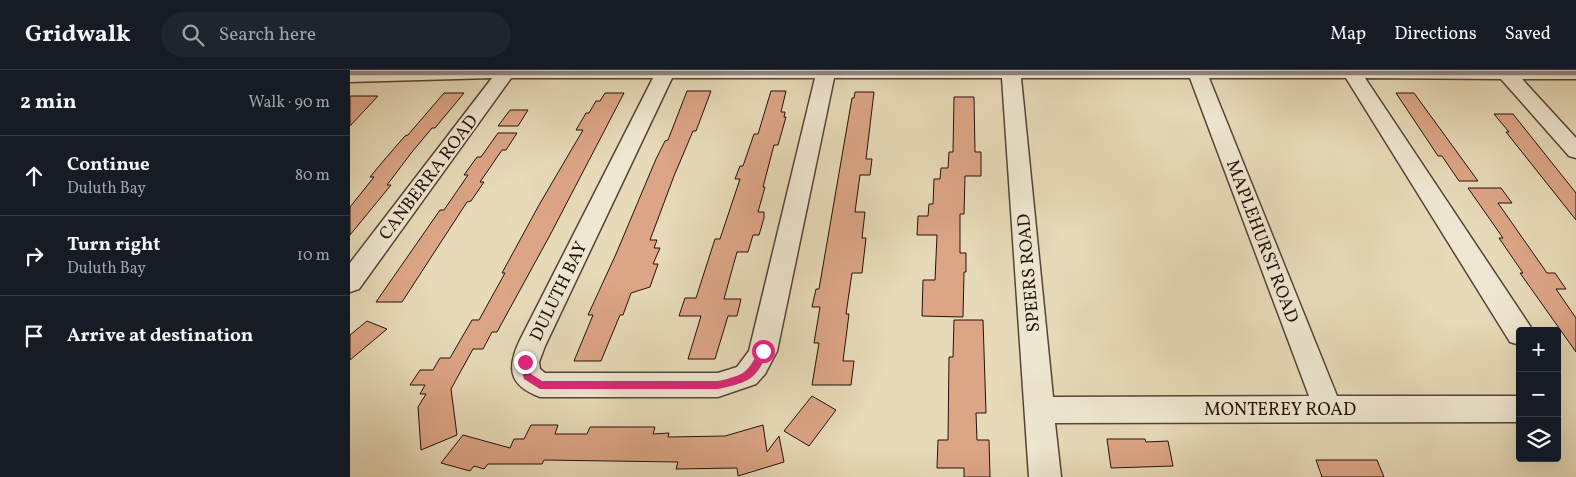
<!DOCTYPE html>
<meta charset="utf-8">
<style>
body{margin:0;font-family:Vollkorn,serif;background:#20242c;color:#f1f3f6}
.controls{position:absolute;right:15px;bottom:15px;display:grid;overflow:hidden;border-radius:5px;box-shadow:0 5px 20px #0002}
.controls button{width:45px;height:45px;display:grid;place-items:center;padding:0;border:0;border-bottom:1px solid #363941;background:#171b24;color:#f1f3f6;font:25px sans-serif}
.stop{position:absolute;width:15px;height:15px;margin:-11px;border:4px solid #db2777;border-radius:50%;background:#fff}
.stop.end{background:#db2777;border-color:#fff;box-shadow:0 1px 5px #0008}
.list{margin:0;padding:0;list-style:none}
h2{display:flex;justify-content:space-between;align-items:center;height:65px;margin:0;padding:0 20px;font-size:21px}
h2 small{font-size:16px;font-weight:400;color:#9ea1a6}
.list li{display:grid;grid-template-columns:32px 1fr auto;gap:15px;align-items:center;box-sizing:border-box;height:80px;padding:0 20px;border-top:1px solid #363941}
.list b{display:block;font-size:19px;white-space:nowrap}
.list p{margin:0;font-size:16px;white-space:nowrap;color:#9ea1a6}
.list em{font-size:16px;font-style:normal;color:#9ea1a6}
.icon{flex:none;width:28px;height:28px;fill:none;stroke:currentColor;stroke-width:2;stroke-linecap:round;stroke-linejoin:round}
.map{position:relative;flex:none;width:1226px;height:407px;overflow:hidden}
header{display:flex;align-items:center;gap:30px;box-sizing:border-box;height:70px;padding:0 25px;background:#171b24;border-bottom:1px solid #363941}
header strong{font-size:24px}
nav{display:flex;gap:28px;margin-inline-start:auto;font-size:18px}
.search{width:350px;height:45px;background:#20242c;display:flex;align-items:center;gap:12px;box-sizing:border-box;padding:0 18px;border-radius:28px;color:#9ea1a6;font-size:19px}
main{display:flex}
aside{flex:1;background:#171b24}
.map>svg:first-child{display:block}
.building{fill:#dca586;stroke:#25110a}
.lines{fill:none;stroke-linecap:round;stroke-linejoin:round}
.minor-casing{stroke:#564336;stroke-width:3}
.minor{fill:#efe7d1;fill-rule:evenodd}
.bus-1-casing{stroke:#efe7d1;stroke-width:8}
.bus-1{stroke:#928884;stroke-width:4.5}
.route{fill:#db2777}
.labels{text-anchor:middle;stroke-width:4.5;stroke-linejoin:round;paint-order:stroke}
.street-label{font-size:18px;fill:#25110a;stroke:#efe7d1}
</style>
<header>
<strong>Gridwalk</strong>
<div class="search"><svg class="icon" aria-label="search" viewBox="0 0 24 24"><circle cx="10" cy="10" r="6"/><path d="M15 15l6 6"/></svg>Search here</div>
<nav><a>Map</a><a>Directions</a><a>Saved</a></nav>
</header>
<main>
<aside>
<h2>2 min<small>Walk · 90 m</small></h2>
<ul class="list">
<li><svg class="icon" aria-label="ahead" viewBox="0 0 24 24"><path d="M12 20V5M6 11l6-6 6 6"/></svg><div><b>Continue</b><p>Duluth Bay</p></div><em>80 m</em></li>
<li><svg class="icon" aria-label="right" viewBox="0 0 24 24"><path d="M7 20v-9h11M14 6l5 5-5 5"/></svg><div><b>Turn right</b><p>Duluth Bay</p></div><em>10 m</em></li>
<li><svg class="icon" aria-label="arrive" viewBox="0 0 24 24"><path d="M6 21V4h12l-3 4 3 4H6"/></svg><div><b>Arrive at destination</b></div></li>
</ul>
</aside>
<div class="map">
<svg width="1226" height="407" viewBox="0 0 1226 407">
<rect width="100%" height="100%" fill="#e7dab8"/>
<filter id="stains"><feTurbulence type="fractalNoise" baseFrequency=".004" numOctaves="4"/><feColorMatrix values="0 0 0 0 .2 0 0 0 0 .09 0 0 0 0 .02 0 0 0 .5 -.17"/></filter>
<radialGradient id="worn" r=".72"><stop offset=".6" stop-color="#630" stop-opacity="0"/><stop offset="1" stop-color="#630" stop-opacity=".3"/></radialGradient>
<g class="building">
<polygon points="337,21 361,21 346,61 343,61 324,106 300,170 307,170 304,178 310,178 303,194 308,194 300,217 281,223 273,245 270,245 251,291 224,291 243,245 238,245 266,184 306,89 315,71 318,70"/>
<polygon points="421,21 436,21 431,42 435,42 434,47 436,47 428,75 424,75 413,117 415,117 408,142 414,142 414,148 409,165 403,165 398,182 387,182 374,229 391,229 387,246 378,246 365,289 338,289 351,246 329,246 335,228 346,228 365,169 370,169 390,109 385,109 390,96 393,96 404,64 408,64"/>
<polygon points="505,22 524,22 516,89 522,89 520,105 510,105 505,142 515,142 512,168 516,168 512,203 502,203 496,244 499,244 493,291 504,291 501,315 462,315 469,273 464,273 470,237 462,237 466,219 469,219 502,28 504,28"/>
<polygon points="94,23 114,23 85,58 82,58 62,82 37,115 41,115 0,165 0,137 24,107 20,107 35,89 55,66 58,65"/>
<polygon points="255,23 274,23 199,167 147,262 142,262 133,279 123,279 101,319 107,365 71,380 68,337 76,324 70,324 75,315 60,315 70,300 83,300 90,288 100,288 122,250 129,250 155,203 152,203 189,135 233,60 226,60 236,43 239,43 246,31 250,31"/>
<polygon points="1046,23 1064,23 1128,111 1109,111 1092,86 1088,86"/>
<polygon points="0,26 28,26 0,56"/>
<polygon points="604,27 624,27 625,82 631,82 631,106 615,106 614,144 610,144 610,183 616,183 616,202 614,202 613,247 572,246 573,210 585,210 587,165 567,165 568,146 578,146 579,134 583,134 584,109 590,109 591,98 598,98 599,82 603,82"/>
<polygon points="160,40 178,40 168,56 148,56"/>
<polygon points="1144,44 1163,44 1226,123 1226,150 1156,62 1159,62"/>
<polygon points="148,63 167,63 156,80 152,80 130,112 134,112 121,131 117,132 52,232 26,232 90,140 94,140 118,105 114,105 127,87 131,87"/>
<polygon points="1118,118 1151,118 1162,133 1148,133 1197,203 1205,203 1216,219 1206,219 1226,248 1226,282 1170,203 1173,203 1149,168 1153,168"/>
<polygon points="604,250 633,250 636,343 626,343 627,370 639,370 640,407 614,407 614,398 587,398 588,370 598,370 599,287 603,287"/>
<polygon points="17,251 37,259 0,290 0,265"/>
<polygon points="462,326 486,340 459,376 434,361"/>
<polygon points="181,355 208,355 205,364 237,364 240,357 305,357 303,364 319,363 318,367 375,366 413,355 417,382 429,366 434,392 388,406 387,398 326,399 328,392 194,390 192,394 138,394 134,399 124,396 120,401 91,393 113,365 160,378 164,369 174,369"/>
<polygon points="757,369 795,369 796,372 818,371 823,396 761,398"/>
<polygon points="966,390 1027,390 1034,407 972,407"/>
</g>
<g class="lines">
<defs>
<path id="minor" d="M 0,0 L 1226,0 L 1226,9 L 1172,9 L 1226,68 L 1226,88 L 1219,86 L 1151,9 L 1015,8 L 1180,256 L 1182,261 L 1170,261 L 1170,275 L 1160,272 L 996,8 L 859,8 L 987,326 L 1170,326 L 1170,352 L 705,353 L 711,407 L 679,407 L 652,8 L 484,8 L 427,281 L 415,304 L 406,314 L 368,327 L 190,327 C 157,315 157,296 171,268 L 303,8 L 161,8 L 9,219 L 0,222 L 0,193 L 142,8 L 0,12 ZM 322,8 L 465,8 L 399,281 L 387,297 L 368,303 L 195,303 L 190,299 L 189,292 L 195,276 ZM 671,8 L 840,8 L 959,326 L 703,327 Z"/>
</defs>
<use href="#minor" class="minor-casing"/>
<use href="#minor" class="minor"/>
<defs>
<polyline id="bus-1" points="0,3 1226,3"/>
</defs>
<use href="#bus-1" class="bus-1-casing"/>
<use href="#bus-1" class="bus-1"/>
</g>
<path class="route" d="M 413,277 L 418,281 C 406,311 398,312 368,319 L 190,319 L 174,309 L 170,292 L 172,289 L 178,289 L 181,304 L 192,311 L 368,311 C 395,305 398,303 410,278 Z"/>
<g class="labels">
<g class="street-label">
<text transform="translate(78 107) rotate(-53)" y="6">CANBERRA ROAD</text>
<text transform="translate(913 171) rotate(69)" y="6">MAPLEHURST ROAD</text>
<text transform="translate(678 203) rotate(-95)" y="6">SPEERS ROAD</text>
<text transform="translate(208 221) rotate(-64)" y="6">DULUTH BAY</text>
<text x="930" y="345">MONTEREY ROAD</text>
</g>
</g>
<rect width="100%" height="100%" filter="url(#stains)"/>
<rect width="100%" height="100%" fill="url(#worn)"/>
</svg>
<div class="controls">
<button>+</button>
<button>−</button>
<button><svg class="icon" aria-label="layers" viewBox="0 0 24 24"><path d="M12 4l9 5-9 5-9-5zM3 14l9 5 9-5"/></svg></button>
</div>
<div class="stop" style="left:413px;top:281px"></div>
<div class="stop end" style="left:175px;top:292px"></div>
</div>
</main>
